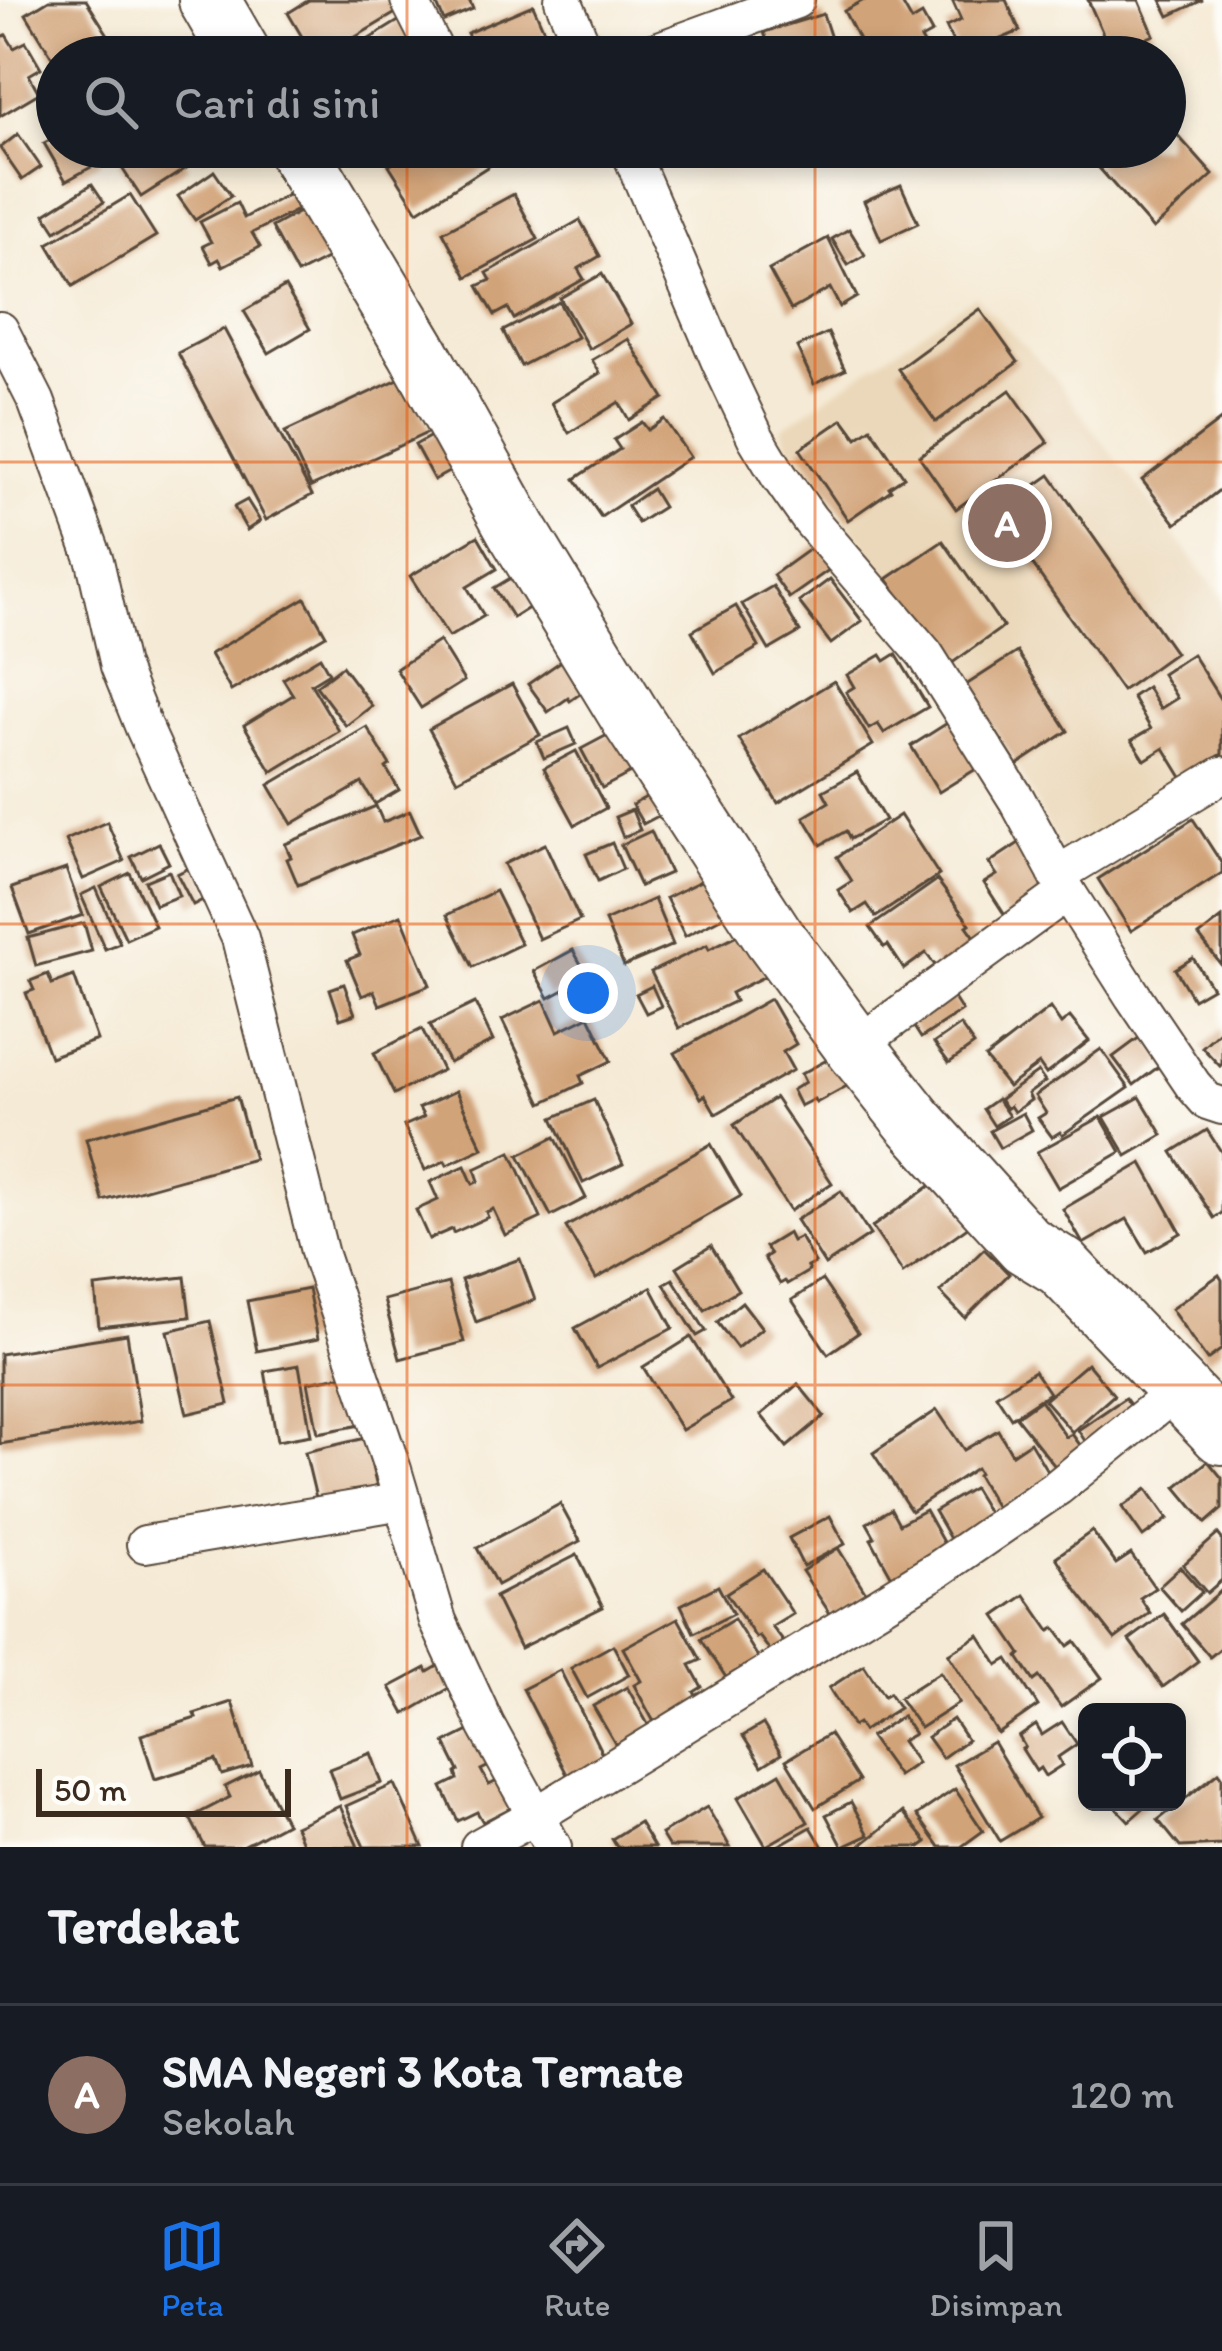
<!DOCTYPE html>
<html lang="id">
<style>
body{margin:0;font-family:Itim,sans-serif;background:#20242c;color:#f1f3f6}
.controls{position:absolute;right:36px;bottom:36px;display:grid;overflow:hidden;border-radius:18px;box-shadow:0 6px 18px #0003}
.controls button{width:108px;height:108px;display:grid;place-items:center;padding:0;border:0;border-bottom:3px solid #363941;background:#171b24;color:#f1f3f6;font:60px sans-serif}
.scale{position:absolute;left:36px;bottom:30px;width:255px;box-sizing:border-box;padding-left:12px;border:6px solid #3b2a1e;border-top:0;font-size:33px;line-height:42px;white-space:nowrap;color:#3b2a1e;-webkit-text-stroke:9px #fdfcf7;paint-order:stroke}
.you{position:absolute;left:588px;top:993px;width:42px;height:42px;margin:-30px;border:9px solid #fff;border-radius:50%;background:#1a73e8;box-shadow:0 0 0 18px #1a73e833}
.badge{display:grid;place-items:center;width:78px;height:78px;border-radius:50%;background:#1a73e8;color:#fff;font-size:39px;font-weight:700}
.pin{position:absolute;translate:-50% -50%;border:6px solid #fff;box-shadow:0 3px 12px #0006}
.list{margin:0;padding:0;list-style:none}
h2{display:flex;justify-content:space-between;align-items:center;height:156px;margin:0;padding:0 48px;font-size:51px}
h2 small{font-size:39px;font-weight:400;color:#9ea1a6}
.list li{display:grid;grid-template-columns:78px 1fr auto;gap:36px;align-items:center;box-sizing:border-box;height:180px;padding:0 48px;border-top:3px solid #363941}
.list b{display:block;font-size:45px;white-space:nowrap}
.list p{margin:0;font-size:39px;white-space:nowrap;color:#9ea1a6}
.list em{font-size:39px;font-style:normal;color:#9ea1a6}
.icon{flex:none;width:66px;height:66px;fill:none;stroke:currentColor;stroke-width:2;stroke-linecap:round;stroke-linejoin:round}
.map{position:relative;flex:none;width:1222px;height:1847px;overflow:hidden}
.search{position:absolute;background:#171b24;box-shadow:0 6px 18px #0003;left:36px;right:36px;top:36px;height:132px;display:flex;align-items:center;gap:30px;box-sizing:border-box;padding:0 42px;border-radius:66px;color:#9ea1a6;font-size:45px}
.sheet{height:336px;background:#171b24}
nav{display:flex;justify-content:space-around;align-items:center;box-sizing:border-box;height:168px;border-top:3px solid #363941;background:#171b24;font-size:33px;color:#9ea1a6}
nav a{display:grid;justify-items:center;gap:6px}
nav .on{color:#1a73e8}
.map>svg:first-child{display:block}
.built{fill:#ebd8ba}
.building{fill:#d1a378}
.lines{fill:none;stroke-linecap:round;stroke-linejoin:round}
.minor-casing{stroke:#574739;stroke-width:40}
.trunk-casing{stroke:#574739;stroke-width:64}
.minor{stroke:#fff;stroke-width:36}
.trunk{stroke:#fff;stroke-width:60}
.grid{fill:none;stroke:#e8590c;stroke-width:3;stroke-opacity:0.55}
</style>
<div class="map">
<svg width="1222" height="1847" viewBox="0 0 1222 1847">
<rect width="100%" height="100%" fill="#fdfcf7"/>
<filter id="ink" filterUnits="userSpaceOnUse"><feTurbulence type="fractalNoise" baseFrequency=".00833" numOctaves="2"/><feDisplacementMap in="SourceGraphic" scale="24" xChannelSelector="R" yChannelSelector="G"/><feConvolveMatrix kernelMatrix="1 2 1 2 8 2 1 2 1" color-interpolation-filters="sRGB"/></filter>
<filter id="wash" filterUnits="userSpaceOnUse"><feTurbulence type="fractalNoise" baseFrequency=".004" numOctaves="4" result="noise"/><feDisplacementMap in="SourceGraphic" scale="48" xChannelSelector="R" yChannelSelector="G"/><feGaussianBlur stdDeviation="2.7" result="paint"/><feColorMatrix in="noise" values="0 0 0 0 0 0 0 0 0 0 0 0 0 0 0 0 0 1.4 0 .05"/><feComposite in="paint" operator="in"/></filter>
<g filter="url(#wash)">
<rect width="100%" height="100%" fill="#f5ead5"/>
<polygon class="built" points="975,296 1052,375 1222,597 1222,761 1064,858 978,689 790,450 782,428"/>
<g id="blocks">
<g class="building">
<polygon points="49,0 86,0 117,49 103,57 57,57 57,65 26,14"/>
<polygon points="309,0 406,0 409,5 322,57 314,57 288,13"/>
<polygon points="435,0 469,0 473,9 444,21"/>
<polygon points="864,0 900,0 912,21 922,15 932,33 921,39 931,57 868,57 844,11"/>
<polygon points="952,0 1006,0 1020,31 996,41 999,46 975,57 960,57 946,27 961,20"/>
<polygon points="1088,0 1139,0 1154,35 1112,54"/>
<polygon points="1161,0 1203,0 1169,16"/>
<polygon points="533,5 550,44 520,57 478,57 467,33"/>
<polygon points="823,14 837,57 758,57 755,47 768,44 764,32"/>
<polygon points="405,17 436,57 340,57"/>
<polygon points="6,35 14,48 26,42 41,68 29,75 39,93 0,116 0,38"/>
<polygon points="1165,121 1213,175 1153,229 1084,151 1089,147 1165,147"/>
<polygon points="18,134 41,167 22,180 0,148"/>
<polygon points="57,136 57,147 94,147 102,161 66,181 44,143"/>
<polygon points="141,147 175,147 188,167 141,197 118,162"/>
<polygon points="417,147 485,147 495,162 418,211 389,165"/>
<polygon points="214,171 231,196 195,220 178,196"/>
<polygon points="92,184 104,202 56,231 45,214"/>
<polygon points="901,185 918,223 881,240 864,201"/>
<polygon points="293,192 301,208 252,233 260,247 223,266 219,259 212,263 203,246 211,242 200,222 237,203 244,218"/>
<polygon points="514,194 538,239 467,277 443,232"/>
<polygon points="130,195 156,236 73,286 48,244"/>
<polygon points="305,209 330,257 297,274 272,227"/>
<polygon points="580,220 600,256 578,269 584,279 514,319 508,308 495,315 478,286 491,280 487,273"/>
<polygon points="849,229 865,255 848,265 832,239"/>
<polygon points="828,238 857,297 840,307 830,288 791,310 769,270"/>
<polygon points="602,274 631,324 589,349 560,298"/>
<polygon points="285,287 310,329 269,353 244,311"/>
<polygon points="559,302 577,337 521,366 503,331"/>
<polygon points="980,309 1018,362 936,422 898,369"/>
<polygon points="224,329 312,495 266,520 178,353"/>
<polygon points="828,333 845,370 814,384 797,347"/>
<polygon points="628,339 664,398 629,420 619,402 569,433 551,403 600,373 592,360"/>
<polygon points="405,376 431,431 311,487 285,432"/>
<polygon points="1010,390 1048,443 956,509 919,456"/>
<polygon points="664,419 690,457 601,517 575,479 620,449 614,440 642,422 648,430"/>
<polygon points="843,419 857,438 871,428 904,477 889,487 891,490 848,520 800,449"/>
<polygon points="1222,419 1222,488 1176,524 1142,480"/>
<polygon points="438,432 458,467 434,480 415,445"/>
<polygon points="1050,475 1175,653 1122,691 996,513"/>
<polygon points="652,489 663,507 638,523 627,506"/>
<polygon points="247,500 260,521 247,530 234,507"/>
<polygon points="478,536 497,569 467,587 484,616 449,637 410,576"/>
<polygon points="943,541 1003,627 948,666 887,579"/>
<polygon points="819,542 836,565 789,598 773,575"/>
<polygon points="527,568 546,597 513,618 494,588"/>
<polygon points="830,579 862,621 831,644 799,602"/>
<polygon points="773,586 800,632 769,650 742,604"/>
<polygon points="305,598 326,635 231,691 210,654"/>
<polygon points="736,606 759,647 715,673 692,631"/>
<polygon points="439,641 464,681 421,708 396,669"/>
<polygon points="1017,652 1068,731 1017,765 966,685"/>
<polygon points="573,653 587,689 570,701 568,698 548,712 528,684"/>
<polygon points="896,654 928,707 884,733 878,724 869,729 846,692 854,687 847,675 881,655 885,661"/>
<polygon points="1192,654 1222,702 1222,754 1183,779 1164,748 1145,760 1132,740 1151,729 1132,697 1147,687 1160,709 1177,698 1162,674"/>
<polygon points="320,657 329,673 311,684 339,731 272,772 244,725 293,695 283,679"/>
<polygon points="342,666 372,706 346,726 316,686"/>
<polygon points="834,681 873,745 778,803 739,739"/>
<polygon points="512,684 540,735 457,780 429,729"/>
<polygon points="960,715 989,761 939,792 911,746"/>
<polygon points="632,722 653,761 602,788 581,749"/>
<polygon points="367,727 390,765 386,768 399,790 375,804 362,783 292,824 269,785"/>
<polygon points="569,728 576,744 544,758 537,742"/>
<polygon points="576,751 606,808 575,825 544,768"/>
<polygon points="857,772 885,820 850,839 846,831 821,845 804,817 829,802 823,791"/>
<polygon points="669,784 681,804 643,824 632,805"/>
<polygon points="376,806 383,822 410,811 421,835 298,885 287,859 291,857 285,844"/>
<polygon points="632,810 640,830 623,837 615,817"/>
<polygon points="900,815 939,875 876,917 867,904 853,913 838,890 852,881 837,857"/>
<polygon points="1193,819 1222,864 1222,873 1131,931 1098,879"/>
<polygon points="107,822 124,861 83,879 66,840"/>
<polygon points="651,831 670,873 640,886 621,845"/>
<polygon points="1025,839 1053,882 1008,920 984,883 997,875 989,863"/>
<polygon points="159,843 169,863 141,877 131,857"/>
<polygon points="612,843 623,869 598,881 586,854"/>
<polygon points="545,844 580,920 539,939 504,864"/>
<polygon points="199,863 214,894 193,905 177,874"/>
<polygon points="66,869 83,915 29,934 12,888"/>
<polygon points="169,871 179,896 155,905 145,881"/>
<polygon points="130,873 155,926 126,939 101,887"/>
<polygon points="717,873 736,910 685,936 666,898"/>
<polygon points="937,880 970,924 967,926 983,948 943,976 926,953 904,969 888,945 884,947 870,927"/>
<polygon points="96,888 120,943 105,949 81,895"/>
<polygon points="495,891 521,944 473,967 447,915"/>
<polygon points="654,899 673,945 624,966 605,921"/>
<polygon points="401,915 430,985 380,1005 374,991 362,996 347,960 360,955 352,935"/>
<polygon points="1222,918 1222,966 1199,936"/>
<polygon points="84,923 92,951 36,966 28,938"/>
<polygon points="745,931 767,975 731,993 735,1001 679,1028 651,972 707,945 709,949"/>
<polygon points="573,950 588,977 549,998 534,971"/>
<polygon points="1193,958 1212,988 1193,999 1175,969"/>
<polygon points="48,974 52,984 74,976 97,1040 50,1057 26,993 34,990 30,981"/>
<polygon points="344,984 355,1014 340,1019 330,989"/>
<polygon points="652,986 661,1006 646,1013 636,994"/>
<polygon points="948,989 962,1011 921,1038 907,1016"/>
<polygon points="770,999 796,1044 783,1052 793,1070 716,1114 705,1095 701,1098 675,1053"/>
<polygon points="544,1000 558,1031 589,1016 611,1061 580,1076 583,1083 542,1103 502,1020"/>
<polygon points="475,1003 493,1041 449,1063 430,1025"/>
<polygon points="1050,1008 1061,1024 1070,1017 1089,1041 1046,1074 1039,1064 1008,1087 985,1058"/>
<polygon points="960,1025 974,1045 949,1063 934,1043"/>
<polygon points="422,1029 442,1070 394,1094 374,1053"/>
<polygon points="1222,1029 1222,1064 1220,1066 1202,1047"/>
<polygon points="1144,1034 1165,1062 1134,1085 1113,1057"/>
<polygon points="1101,1049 1129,1088 1062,1135 1060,1132 1052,1137 1038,1118 1046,1113 1035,1096"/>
<polygon points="840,1053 856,1081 816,1103 814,1099 800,1106 792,1090 805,1082 801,1074"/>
<polygon points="1038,1072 1045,1082 1028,1094 1031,1100 1014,1112 1010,1106 1006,1109 1000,1099"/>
<polygon points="456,1091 483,1148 447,1165 445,1161 425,1170 404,1126 424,1117 419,1108"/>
<polygon points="237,1097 254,1159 103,1201 86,1139"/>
<polygon points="1140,1097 1163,1135 1127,1156 1104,1117"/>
<polygon points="775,1098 832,1183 790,1211 734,1125"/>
<polygon points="997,1099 1009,1116 994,1126 983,1109"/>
<polygon points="594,1100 623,1164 583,1183 553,1118"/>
<polygon points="1023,1113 1032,1130 1000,1148 990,1131"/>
<polygon points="1101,1117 1121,1152 1058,1188 1037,1152"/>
<polygon points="1207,1130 1222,1153 1222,1213 1214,1218 1172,1152"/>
<polygon points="555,1137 586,1198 551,1216 519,1155"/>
<polygon points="711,1144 741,1196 596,1279 566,1227"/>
<polygon points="511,1152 541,1218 505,1235 493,1209 486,1212 488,1217 453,1233 452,1229 429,1239 416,1210 438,1200 430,1182 465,1166 473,1184 479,1181 475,1169"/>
<polygon points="1142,1163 1181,1233 1147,1252 1127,1219 1083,1244 1063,1209"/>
<polygon points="937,1181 969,1226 903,1273 872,1227"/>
<polygon points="841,1191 870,1235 825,1265 796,1220"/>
<polygon points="788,1233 792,1241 800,1237 815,1263 807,1267 809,1271 787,1284 785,1281 780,1284 764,1258 770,1254 765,1247"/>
<polygon points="711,1246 738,1290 705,1310 677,1267"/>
<polygon points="984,1249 1009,1274 965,1318 940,1292"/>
<polygon points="520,1259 535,1300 476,1322 461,1280"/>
<polygon points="1219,1275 1222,1280 1222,1349 1207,1360 1171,1309"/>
<polygon points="185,1277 190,1317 99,1327 95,1287"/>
<polygon points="673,1279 706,1331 697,1336 664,1284"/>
<polygon points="822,1280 858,1333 828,1354 792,1300"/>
<polygon points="448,1283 464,1342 400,1359 384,1300"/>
<polygon points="651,1287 673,1328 597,1368 575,1328"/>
<polygon points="308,1289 318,1339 257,1351 247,1301"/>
<polygon points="742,1302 762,1328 737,1348 717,1322"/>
<polygon points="210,1321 229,1404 187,1414 168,1331"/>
<polygon points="127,1334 141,1421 0,1444 0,1354"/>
<polygon points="691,1337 731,1401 682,1430 643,1367"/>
<polygon points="1087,1363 1114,1395 1072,1432 1044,1400"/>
<polygon points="299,1365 311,1435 277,1441 265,1371"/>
<polygon points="1034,1371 1049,1393 1011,1418 996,1395"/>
<polygon points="356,1373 366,1424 318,1433 308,1382"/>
<polygon points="798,1384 824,1416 787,1447 761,1415"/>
<polygon points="1125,1398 1141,1420 1092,1452 1078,1430"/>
<polygon points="1040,1400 1066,1437 1072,1434 1091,1460 1065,1479 1016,1417"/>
<polygon points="937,1410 964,1450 998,1430 1012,1454 1030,1442 1052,1479 998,1511 977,1475 979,1473 976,1468 911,1511 873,1453"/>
<polygon points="365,1438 379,1496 319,1510 305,1452"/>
<polygon points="1208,1461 1222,1478 1222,1509 1206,1523 1176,1487"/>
<polygon points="973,1488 993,1521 953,1544 934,1511"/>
<polygon points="1147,1489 1168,1519 1143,1537 1122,1507"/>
<polygon points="560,1504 580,1541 497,1585 477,1548"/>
<polygon points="891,1509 899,1524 925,1510 949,1553 896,1584 871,1539 875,1537 867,1523"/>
<polygon points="830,1516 845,1544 803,1566 789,1538"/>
<polygon points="1092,1531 1116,1564 1131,1554 1155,1588 1140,1598 1150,1613 1115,1639 1078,1592 1056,1557"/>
<polygon points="1218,1534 1222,1539 1222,1580 1207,1593 1183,1565"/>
<polygon points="838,1548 868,1596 833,1618 802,1571"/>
<polygon points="577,1555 603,1607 520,1648 495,1597"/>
<polygon points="1180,1567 1202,1592 1181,1611 1159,1586"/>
<polygon points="763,1569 793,1614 772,1627 793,1654 780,1664 759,1636 756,1638 726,1593"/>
<polygon points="718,1586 733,1614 694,1633 681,1605"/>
<polygon points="1222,1590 1222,1647 1210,1657 1182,1624"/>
<polygon points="1025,1595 1050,1631 1055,1628 1068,1646 1075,1641 1102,1678 1061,1707 1039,1677 1034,1681 1018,1657 1021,1654 995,1616"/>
<polygon points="1164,1614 1198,1661 1163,1687 1129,1640"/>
<polygon points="678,1618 701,1660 690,1665 702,1687 694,1692 704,1709 660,1733 634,1685 641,1681 623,1648"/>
<polygon points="734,1619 761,1662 729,1682 701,1639"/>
<polygon points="979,1635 998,1665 1008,1659 1038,1706 998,1734 948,1654"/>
<polygon points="613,1645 629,1675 587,1698 571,1668"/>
<polygon points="450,1659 462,1681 405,1714 390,1687 426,1668 428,1672"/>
<polygon points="864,1665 884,1696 889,1693 899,1708 863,1731 858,1723 853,1726 829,1688"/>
<polygon points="560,1670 609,1767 573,1786 523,1689"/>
<polygon points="940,1672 959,1703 920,1728 899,1698"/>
<polygon points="627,1687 654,1735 621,1754 593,1706"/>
<polygon points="232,1702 252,1766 222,1775 216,1760 155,1779 141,1735 196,1718 194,1714"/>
<polygon points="902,1716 914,1734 902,1741 917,1763 898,1776 870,1737"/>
<polygon points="953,1719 967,1740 942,1758 927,1737"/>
<polygon points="1062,1722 1077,1744 1058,1757 1062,1765 1045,1776 1040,1768 1036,1771 1022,1749 1025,1747 1019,1737 1036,1725 1042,1735"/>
<polygon points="763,1724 781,1754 762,1766 743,1736"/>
<polygon points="481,1725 499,1761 481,1770 489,1785 509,1775 522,1802 483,1822 477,1812 458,1821 442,1787 458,1779 456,1773 459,1771 445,1743"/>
<polygon points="829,1734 859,1781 815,1808 786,1760"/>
<polygon points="993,1742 1038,1818 1000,1841 954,1765"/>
<polygon points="371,1753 382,1783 340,1799 329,1769"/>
<polygon points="259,1770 286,1823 241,1847 205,1847 190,1818 230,1797 225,1787"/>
<polygon points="1219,1772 1222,1776 1222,1845 1180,1847 1158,1820"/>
<polygon points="780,1773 808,1822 766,1846 738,1798"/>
<polygon points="395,1784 423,1847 364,1847 346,1806"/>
<polygon points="955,1789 983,1831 961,1847 940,1847 917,1815"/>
<polygon points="851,1802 869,1835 843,1847 826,1815"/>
<polygon points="1111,1802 1144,1802 1147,1805 1129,1821"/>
<polygon points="340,1806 358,1847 304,1847 295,1826"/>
<polygon points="707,1807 730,1847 669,1847 661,1834"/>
<polygon points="903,1812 927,1842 920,1847 859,1847"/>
<polygon points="639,1822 654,1847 617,1847 612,1839"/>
<polygon points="811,1827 823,1847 776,1847"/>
</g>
</g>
</g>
<g filter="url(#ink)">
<use href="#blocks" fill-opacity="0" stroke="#574739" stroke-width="3"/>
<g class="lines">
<defs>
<g id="minor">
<polyline points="409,0 438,57"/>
<polyline points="563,0 582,45"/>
<polyline points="640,57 796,0"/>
<polyline points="628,147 720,362 756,438 779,476 810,520 925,654 1017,800 1067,892 1133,996 1193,1085 1207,1101 1222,1106"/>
<polyline points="0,330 36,401 95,561 119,666 144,728 240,938 320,1255 393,1470 438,1621 486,1725 553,1847"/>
<polyline points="1057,875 1222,775"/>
<polyline points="855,1047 1067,892"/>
<polyline points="145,1544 403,1501"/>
<polyline points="479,1847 535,1816 940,1568 1058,1487 1179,1389"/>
</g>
<g id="trunk">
<polyline points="209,0 242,57"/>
<polyline points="296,147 417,350 517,530 630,716 774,937 855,1047 913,1120 984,1199 1026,1245 1062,1267 1222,1434"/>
</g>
</defs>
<use href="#minor" class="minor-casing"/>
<use href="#trunk" class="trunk-casing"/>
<use href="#minor" class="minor"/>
<use href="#trunk" class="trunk"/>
</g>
</g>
<path class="grid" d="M 407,0 L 407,57M 815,0 L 815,57M 407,147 L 407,1847M 815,147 L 815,1847M 0,462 L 1222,462M 0,924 L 1222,924M 0,1385 L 1222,1385"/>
</svg>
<div class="controls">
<button><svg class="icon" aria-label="locate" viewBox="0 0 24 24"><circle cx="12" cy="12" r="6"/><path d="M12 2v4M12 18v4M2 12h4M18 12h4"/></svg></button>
</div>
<div class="scale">50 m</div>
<div class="you"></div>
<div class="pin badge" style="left:1007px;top:523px;background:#8d6e63">A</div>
<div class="search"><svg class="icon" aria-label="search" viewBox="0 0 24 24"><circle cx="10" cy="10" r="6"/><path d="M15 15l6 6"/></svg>Cari di sini</div>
</div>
<section class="sheet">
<h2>Terdekat<small></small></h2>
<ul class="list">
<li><span class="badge" style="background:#8d6e63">A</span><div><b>SMA Negeri 3 Kota Ternate</b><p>Sekolah</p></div><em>120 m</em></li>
</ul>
</section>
<nav>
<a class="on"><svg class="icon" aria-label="map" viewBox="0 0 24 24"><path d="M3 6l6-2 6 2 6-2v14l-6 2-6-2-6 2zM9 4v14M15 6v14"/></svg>Peta</a>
<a><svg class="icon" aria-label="directions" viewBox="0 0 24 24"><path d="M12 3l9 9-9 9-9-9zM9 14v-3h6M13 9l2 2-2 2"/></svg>Rute</a>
<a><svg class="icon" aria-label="saved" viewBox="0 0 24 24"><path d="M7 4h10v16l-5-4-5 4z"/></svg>Disimpan</a>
</nav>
